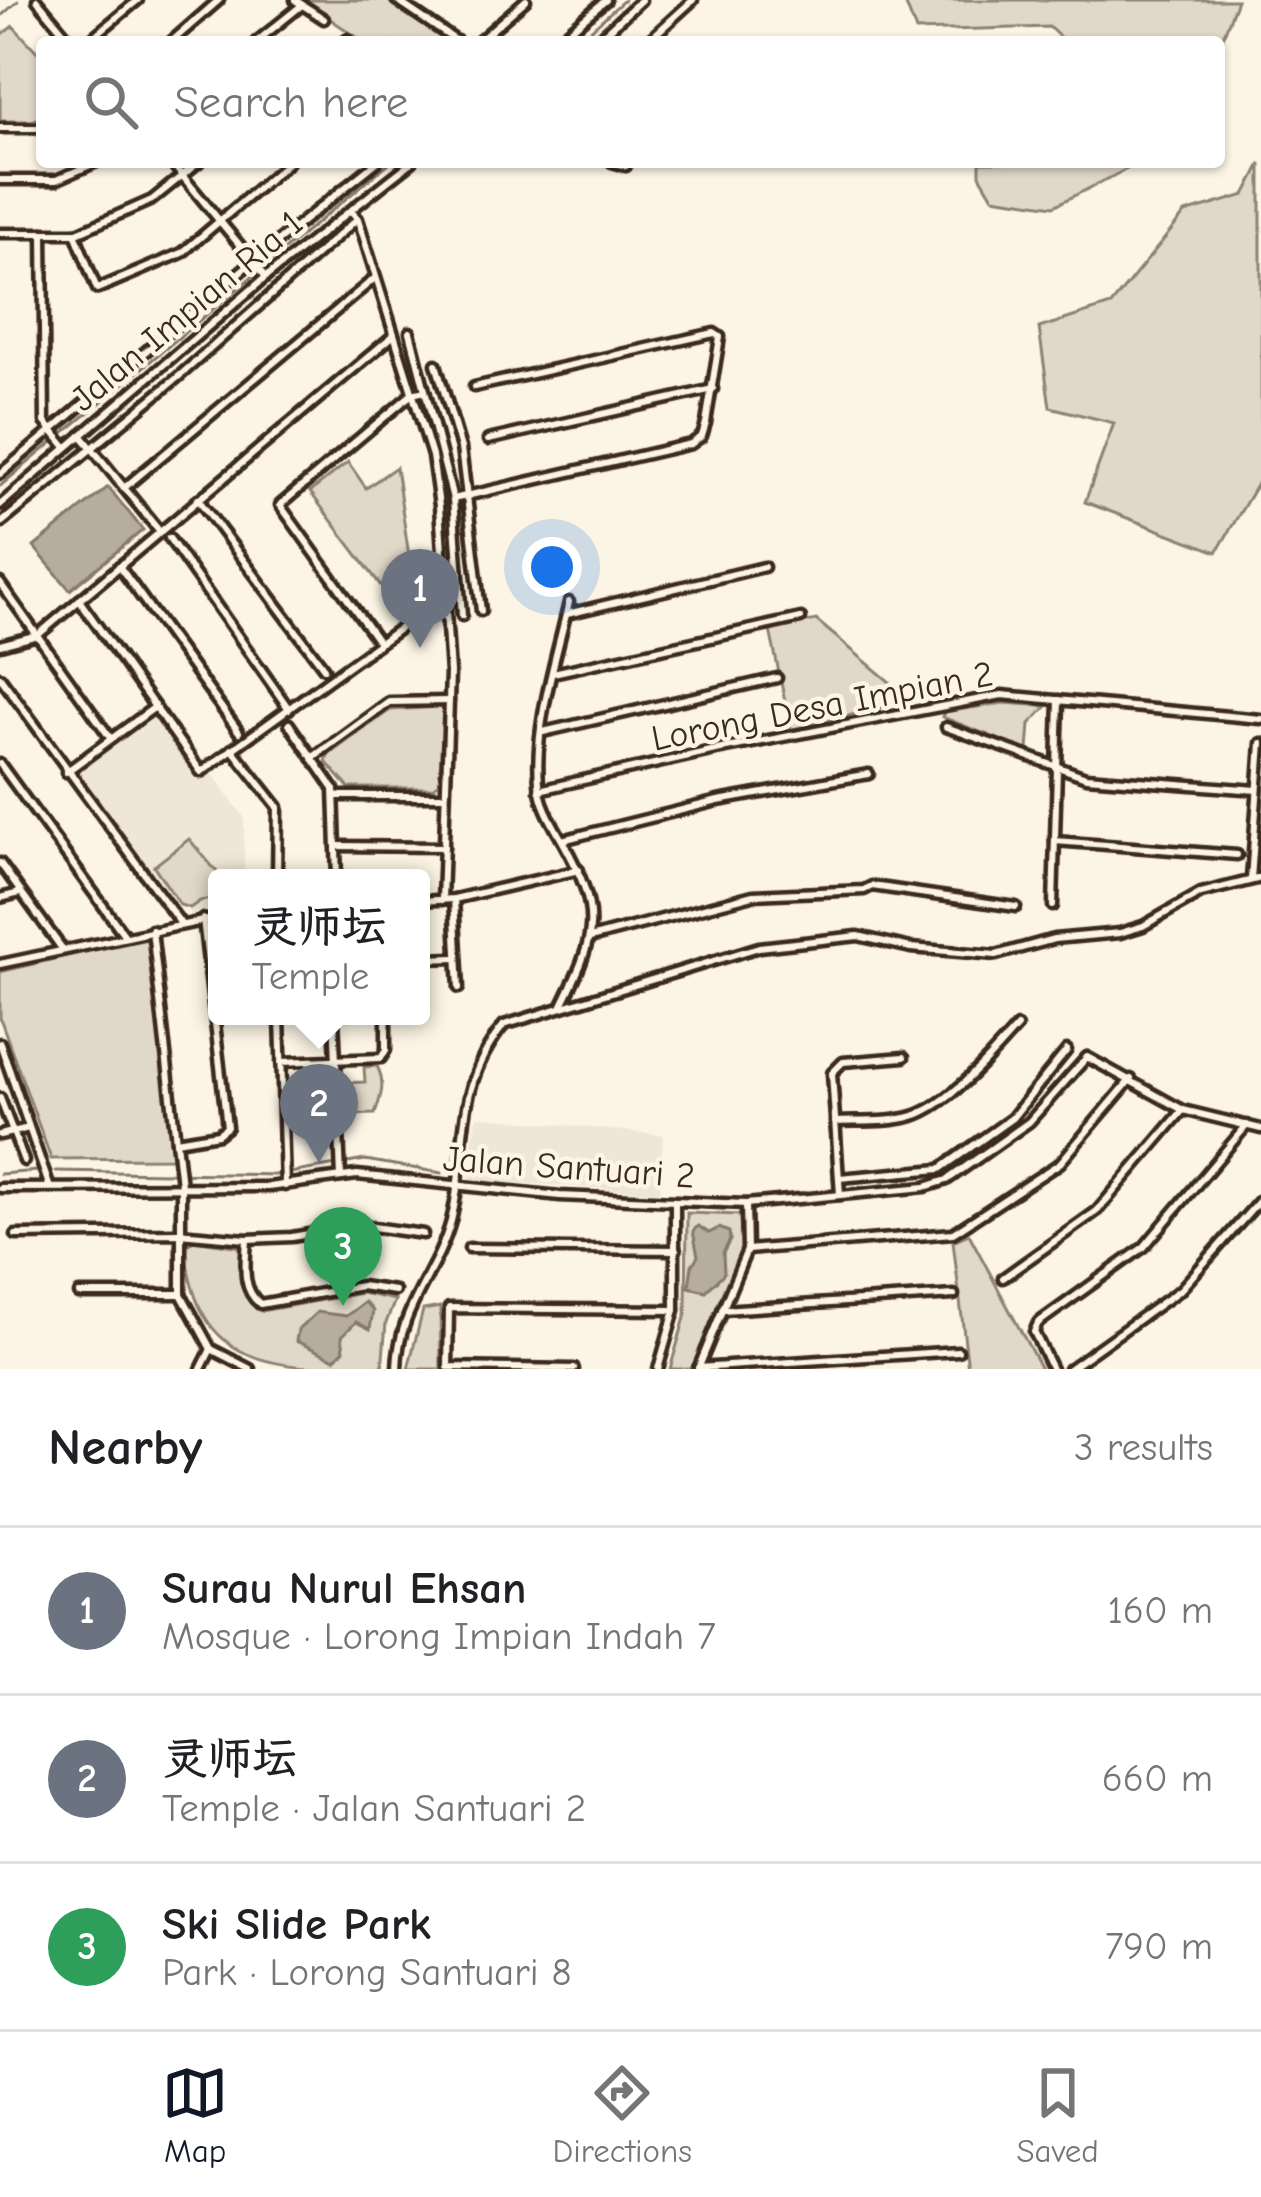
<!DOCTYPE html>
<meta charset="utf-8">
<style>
body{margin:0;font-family:"Comic Neue","LXGW WenKai TC",sans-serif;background:#f6f6f6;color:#202124}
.you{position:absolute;left:552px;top:567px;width:42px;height:42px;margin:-30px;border:9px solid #fff;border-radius:50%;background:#1a73e8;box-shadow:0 0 0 18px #1a73e833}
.badge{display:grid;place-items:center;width:78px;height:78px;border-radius:50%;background:#111827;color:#fff;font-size:39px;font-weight:700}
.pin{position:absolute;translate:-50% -99px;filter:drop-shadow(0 3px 6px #0008)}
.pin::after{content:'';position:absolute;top:63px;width:42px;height:36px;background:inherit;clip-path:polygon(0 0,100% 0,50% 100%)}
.popup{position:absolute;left:208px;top:869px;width:222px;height:156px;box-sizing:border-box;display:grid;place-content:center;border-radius:12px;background:#fff;filter:drop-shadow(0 3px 9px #0005);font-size:39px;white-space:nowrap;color:#757577}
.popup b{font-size:45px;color:#202124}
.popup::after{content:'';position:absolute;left:50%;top:100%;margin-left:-24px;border:24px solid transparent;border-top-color:#fff}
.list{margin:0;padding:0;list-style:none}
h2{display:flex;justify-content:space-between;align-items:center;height:156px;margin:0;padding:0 48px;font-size:51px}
h2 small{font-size:39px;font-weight:400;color:#757577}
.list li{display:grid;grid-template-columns:78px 1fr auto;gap:36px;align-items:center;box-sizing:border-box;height:168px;padding:0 48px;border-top:3px solid #e0e0e0}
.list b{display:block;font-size:45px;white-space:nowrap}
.list p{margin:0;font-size:39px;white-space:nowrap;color:#757577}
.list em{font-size:39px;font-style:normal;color:#757577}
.icon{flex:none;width:66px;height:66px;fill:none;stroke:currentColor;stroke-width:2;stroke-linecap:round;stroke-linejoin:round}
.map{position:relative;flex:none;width:1261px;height:1369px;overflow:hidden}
.search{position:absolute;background:#fff;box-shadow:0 3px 9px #0004;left:36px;right:36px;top:36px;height:132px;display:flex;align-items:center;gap:30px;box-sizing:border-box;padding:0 42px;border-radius:12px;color:#757577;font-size:45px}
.sheet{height:660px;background:#fff}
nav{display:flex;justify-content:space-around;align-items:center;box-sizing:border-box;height:168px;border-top:3px solid #e0e0e0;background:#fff;font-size:33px;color:#757577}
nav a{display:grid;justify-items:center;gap:6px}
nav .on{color:#111827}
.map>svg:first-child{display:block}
.built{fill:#eee6d6}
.green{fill:#e0d8c8;stroke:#8e8173;stroke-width:3}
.water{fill:#b7ad9e;stroke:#85796b;stroke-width:3}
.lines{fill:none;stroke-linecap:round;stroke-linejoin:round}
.stream{stroke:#85796b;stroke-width:3}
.minor-casing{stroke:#3b2a1e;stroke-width:15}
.tertiary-casing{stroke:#3b2a1e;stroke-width:15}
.minor{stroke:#fcf5e5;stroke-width:6}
.tertiary{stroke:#fcf5e5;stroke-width:6}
.labels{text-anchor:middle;stroke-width:9;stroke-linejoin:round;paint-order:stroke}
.street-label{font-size:36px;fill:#3b2a1e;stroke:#fcf5e5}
</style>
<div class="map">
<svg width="1261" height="1369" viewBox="0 0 1261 1369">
<rect width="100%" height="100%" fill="#fcf5e5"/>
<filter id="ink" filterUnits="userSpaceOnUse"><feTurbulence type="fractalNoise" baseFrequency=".00833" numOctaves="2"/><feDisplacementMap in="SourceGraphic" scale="24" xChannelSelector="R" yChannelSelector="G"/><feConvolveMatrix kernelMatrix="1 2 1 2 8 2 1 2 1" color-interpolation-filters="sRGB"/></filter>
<g filter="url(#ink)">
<g class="built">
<polygon points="148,717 157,718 201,780 212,773 244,817 244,878 217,878 214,908 190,915 190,910 178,906 79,775 80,767"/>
<polygon points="477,1116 663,1135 660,1192 471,1180 467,1171"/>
</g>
<g class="green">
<polygon points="302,0 390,0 451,42 364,42"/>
<polygon points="904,0 1237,0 1219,47 1219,42 1065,42 1049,27 916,31"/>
<polygon points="13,26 42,57 42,117 32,121 0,121 0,36"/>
<polygon points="980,162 1141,162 1054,206 993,197 980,175"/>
<polygon points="1261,164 1261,477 1217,552 1085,502 1114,423 1050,407 1039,328 1111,305 1185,213 1245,195"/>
<polygon points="348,462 366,488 396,467 416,604 403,615 310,492"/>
<polygon points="816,620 890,682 884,707 791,730 770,630"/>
<polygon points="1004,703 1047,706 1030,724 1028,751 942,717 944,712"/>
<polygon points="440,707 445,711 439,783 432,788 349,788 326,762 328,755 390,710"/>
<polygon points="189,839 222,878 217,878 217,898 200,901 190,908 180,905 154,866"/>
<polygon points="149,936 173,1158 51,1159 0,1018 0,972"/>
<path d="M 377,1066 C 386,1083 381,1097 375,1114 L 344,1115 L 342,1083 L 365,1082 L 364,1067 Z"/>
<polygon points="687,1213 740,1215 742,1251 695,1369 670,1369 686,1314"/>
<polygon points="969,1234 1041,1369 968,1369 953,1241"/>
<path d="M 193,1240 L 242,1247 C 240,1278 235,1289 261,1311 L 362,1293 L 395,1300 L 386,1323 L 382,1369 C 272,1369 197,1369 185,1247 Z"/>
<polygon points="440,1307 441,1369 408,1369 423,1310"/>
</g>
<g class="water">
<polygon points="108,487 143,530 70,590 34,547"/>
<polygon points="698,1226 709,1233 719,1228 729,1232 730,1240 723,1253 724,1273 706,1291 689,1287 692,1265 698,1256 693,1231"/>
<polygon points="365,1302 373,1311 370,1329 356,1322 342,1336 344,1350 335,1359 296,1341 298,1330 317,1312 346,1316"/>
</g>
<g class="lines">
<g class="stream">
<polyline points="0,17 18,1"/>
<polyline points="577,42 624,0"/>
<polyline points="0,486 390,162"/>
<polyline points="56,1171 278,1175 365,1160 442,1173"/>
<polyline points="0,1174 38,1171"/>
</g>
<defs>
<g id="minor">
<polyline points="37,0 72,42"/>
<polyline points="295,0 324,19"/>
<polyline points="396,0 458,42"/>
<polyline points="87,42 138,0"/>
<polyline points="171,42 219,0"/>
<polyline points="256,42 302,5"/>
<polyline points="344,42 348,39"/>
<polyline points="478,42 526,0"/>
<polyline points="556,42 606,0"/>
<polyline points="647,42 693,0"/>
<polyline points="0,128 42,128"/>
<polyline points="171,162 266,277"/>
<polyline points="612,162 626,166"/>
<polyline points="0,180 56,180 97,162"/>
<polyline points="351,211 358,219 432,456 439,506 450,673 442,900"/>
<polyline points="0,233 77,233 152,200 199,162"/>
<polyline points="43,233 45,422 66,447"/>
<polyline points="75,233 97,289 182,253 289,162"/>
<polyline points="410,332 453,499 462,616"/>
<polyline points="436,364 461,448 481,611"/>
<polyline points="81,435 160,532"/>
<polyline points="488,440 713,389"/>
<polyline points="0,474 253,261 377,162"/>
<polyline points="124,488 375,278"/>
<polyline points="198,499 324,668"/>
<polyline points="453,499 691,444 702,436 706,423 720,337 714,333 474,387"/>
<polyline points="0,524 177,378 357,219"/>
<polyline points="169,538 289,709"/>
<polyline points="119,566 239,732"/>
<polyline points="0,583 111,739"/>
<polyline points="79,600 201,772 446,595"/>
<polyline points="567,614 764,567"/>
<polyline points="379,643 280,505 412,394 425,391"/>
<polyline points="0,645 38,635 394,335"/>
<polyline points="553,673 801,618"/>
<polyline points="0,677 181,924"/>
<polyline points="289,724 334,789 337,878"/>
<polyline points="946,727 1086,777 1257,790"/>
<polyline points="543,732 777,678"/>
<polyline points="232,749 278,807 277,878"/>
<polyline points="312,758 389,702 449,701"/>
<polyline points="0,764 125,936"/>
<polyline points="66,772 155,707"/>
<polyline points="539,790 711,751 1002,695 1261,719"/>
<polyline points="335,796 445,796"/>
<polyline points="562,840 718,801 869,774"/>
<polyline points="1055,841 1237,855"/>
<polyline points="336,846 444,847"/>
<polyline points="0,863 63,950"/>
<polyline points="1251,879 1261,743"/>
<polyline points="0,898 20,893"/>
<polyline points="454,899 459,988"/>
<polyline points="421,901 454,899 579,870"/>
<polyline points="1053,906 1059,700"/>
<polyline points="152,930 181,1185 181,1294 211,1349 250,1369"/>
<polyline points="590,938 753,895 864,890 872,886 1016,907"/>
<polyline points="421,959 457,958"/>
<polyline points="0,964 217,918"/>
<path d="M 562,1005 C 597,935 602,912 563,842 C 553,824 540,804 539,783 C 534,725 556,659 569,602"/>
<polyline points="280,1016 285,1186"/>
<polyline points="334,1016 341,1177"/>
<polyline points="0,1043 49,1185"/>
<polyline points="281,1062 381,1058 386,1050 386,1016"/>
<polyline points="0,1098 24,1161"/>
<path d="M 835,1122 C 860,1121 890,1123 913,1116 C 950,1104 991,1056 1017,1027"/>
<polyline points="0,1135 29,1128"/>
<polyline points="176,1141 218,1134 227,1127 203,919"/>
<polyline points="839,1178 940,1169 1012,1118 1067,1050"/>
<polyline points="0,1188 268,1187 357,1175 560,1196 746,1204 925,1187 947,1180 1029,1122 1087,1057 1183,1110 1261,1129"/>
<polyline points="840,1195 832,1073 843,1062 904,1057"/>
<polyline points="16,1235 179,1233 247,1239 292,1237 359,1225 423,1234"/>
<path d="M 247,1239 C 246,1262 240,1288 260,1304 L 361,1286 L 395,1291"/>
<polyline points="469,1248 676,1250"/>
<polyline points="747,1250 953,1233 1060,1163 1131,1079"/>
<polyline points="1003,1278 1097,1211 1183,1110"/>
<polyline points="79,1294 181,1294"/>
<polyline points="722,1310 954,1295"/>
<polyline points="698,1368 958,1351"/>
<polyline points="201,1369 211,1349"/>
<path d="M 397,1369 C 398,1308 436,1276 451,1221 C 469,1149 452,1088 504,1025 L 759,947 L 858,936 L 911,948 L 996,955 L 1054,939 L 1120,933 L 1143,926 L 1201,893 L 1261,878"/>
<polyline points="574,1369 448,1367 449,1308 675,1310"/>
<polyline points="658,1369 675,1310 675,1203"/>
<polyline points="698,1369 747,1250 746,1204"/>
<polyline points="1052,1369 1034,1332 1038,1323 1144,1247 1247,1125"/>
<polyline points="1069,1369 1181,1289 1261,1199"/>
</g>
<g id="tertiary">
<polyline points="595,42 641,0"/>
<polyline points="0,505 266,277 412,162"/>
</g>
</defs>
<use href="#minor" class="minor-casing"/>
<use href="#tertiary" class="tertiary-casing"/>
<use href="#minor" class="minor"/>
<use href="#tertiary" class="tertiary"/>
</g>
</g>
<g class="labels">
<g class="street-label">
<text transform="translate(186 310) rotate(-40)" y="13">Jalan Impian Ria 1</text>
<text transform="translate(822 705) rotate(-11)" y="13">Lorong Desa Impian 2</text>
<text transform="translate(569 1166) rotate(4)" y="13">Jalan Santuari 2</text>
</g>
</g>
</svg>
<div class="you"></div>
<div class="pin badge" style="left:420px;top:648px;background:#6b7280">1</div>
<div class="pin badge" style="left:319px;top:1163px;background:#6b7280">2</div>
<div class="popup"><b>灵师坛</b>Temple</div>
<div class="pin badge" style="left:343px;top:1306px;background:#2e9e5b">3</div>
<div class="search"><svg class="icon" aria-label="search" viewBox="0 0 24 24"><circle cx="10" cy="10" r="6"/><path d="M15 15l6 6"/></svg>Search here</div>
</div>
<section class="sheet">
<h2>Nearby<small>3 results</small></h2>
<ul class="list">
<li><span class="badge" style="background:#6b7280">1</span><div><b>Surau Nurul Ehsan</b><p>Mosque · Lorong Impian Indah 7</p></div><em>160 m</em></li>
<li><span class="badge" style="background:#6b7280">2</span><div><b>灵师坛</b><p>Temple · Jalan Santuari 2</p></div><em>660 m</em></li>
<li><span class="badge" style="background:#2e9e5b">3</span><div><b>Ski Slide Park</b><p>Park · Lorong Santuari 8</p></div><em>790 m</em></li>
</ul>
</section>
<nav>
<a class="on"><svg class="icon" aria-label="map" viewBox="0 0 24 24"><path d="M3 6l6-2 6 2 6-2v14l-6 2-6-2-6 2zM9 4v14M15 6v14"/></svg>Map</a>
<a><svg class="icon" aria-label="directions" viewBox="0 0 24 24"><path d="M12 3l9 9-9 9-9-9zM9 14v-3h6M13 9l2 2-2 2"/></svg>Directions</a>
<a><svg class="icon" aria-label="saved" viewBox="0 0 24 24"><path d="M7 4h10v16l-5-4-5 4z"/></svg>Saved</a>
</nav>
